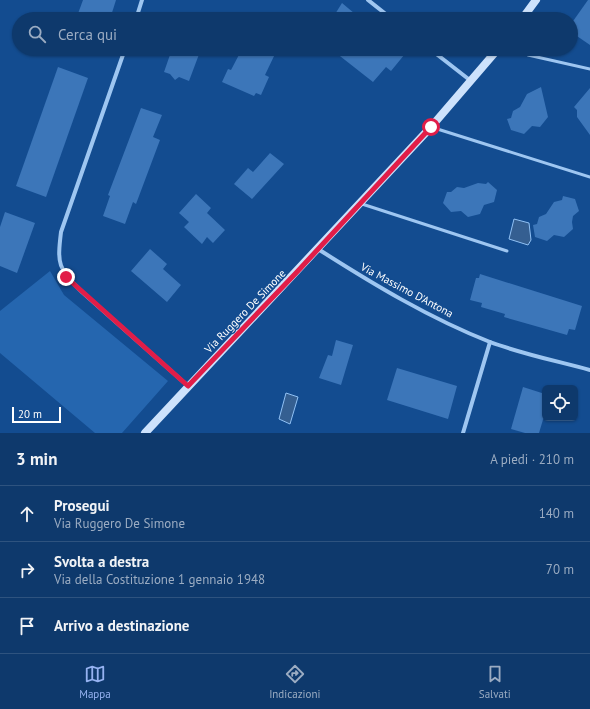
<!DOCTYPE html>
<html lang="it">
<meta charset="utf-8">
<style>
body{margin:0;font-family:"PT Sans",sans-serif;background:#1c4474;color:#f1f3f6}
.controls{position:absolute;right:12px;bottom:12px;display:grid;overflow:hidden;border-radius:6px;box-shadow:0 1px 3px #0004}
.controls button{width:36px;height:36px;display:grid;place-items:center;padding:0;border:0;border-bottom:1px solid #2e537f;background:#0e396c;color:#f1f3f6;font:20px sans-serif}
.scale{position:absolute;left:12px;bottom:10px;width:49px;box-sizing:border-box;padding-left:4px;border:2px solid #fff;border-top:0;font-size:11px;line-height:14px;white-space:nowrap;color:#fff;-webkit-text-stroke:3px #134c90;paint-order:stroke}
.stop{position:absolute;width:12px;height:12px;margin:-9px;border:3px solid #e11d48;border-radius:50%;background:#fff}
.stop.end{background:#e11d48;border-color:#fff;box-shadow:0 1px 4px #0008}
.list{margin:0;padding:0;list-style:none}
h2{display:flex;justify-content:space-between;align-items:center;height:52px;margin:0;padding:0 16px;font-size:17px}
h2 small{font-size:13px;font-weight:400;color:#9bacc2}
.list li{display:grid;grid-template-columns:26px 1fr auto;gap:12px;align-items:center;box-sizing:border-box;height:56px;padding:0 16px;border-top:1px solid #2e537f}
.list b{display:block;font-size:15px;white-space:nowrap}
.list p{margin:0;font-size:13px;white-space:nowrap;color:#9bacc2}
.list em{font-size:13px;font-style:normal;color:#9bacc2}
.icon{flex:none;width:22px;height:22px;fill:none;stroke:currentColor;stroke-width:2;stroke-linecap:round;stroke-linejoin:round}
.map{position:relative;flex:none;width:590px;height:433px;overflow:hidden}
.search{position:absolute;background:#0e396c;box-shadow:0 1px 3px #0004;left:12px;right:12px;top:12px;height:44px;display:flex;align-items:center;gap:10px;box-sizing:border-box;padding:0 14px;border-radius:22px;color:#9bacc2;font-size:15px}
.sheet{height:220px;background:#0e396c}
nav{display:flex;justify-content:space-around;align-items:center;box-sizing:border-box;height:56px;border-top:1px solid #2e537f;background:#0e396c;font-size:11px;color:#9bacc2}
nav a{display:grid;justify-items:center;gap:2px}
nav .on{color:#95b2f1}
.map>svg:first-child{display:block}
.green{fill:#2566af}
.water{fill:#355f91;stroke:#90c1f5}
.building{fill:#3c76b9}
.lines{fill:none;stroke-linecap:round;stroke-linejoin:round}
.lane{stroke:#9ec6f1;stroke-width:3}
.street{stroke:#9ec6f1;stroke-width:4}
.secondary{stroke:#cde2fc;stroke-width:8}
.route{stroke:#e11d48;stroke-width:5}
.labels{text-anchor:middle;stroke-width:3;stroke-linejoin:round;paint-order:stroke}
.street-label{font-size:11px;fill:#fff;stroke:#134c90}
</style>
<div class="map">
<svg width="590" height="433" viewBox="0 0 590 433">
<rect width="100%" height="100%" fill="#134c90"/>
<polygon class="green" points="50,271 64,295 168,381 122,433 95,433 0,353 0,311"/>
<g class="water">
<polygon points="514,219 529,223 531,240 528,245 509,239"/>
<polygon points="286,393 298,397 290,424 279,419"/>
</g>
<g class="building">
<polygon points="83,0 116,0 110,19 76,19"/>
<polygon points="588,0 590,0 590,45 571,32 571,24"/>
<polygon points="342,3 361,19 332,19"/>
<polygon points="172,49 201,49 189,81 179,77 175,80 170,74 164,72"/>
<polygon points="242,49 265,49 275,54 265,75 269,77 261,95 256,93 254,96 222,82 228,69 231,70"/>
<polygon points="331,49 409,49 391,71 386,67 373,82"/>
<polygon points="58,67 88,78 46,197 16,186"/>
<polygon points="541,87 548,117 540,127 532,126 524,134 511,130 507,119 511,118 513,111 520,107 527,94"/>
<polygon points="590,88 590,135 577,117 577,110 574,107"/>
<polygon points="141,108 162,115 153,137 160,140 136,204 133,202 125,224 103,216 110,196 108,195"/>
<polygon points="270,153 284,164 252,199 234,184 248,168 253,172"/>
<polygon points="488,182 497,190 494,202 484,205 480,214 468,217 461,211 451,212 443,203 447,192 451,192 457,187 464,188 478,183 486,184"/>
<polygon points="196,194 211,208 207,213 225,230 213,243 207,237 202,244 184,227 189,222 179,213"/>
<polygon points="563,196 575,199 579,211 573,216 572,222 573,229 564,237 554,235 547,241 535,237 533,225 537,224 539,217 546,214 554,202 562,200"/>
<polygon points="5,212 35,223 17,273 0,266 0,227"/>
<polygon points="150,249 167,264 163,269 181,285 167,302 131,271"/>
<polygon points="480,274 582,306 575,330 569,329 567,335 504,317 505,314 481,307 482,303 470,300 476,278 479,278"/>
<polygon points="336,340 353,345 341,385 319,378 328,355 332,356"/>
<polygon points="397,368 457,386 448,419 387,400"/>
<polygon points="523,387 545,394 545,413 539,433 525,433 511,429"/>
</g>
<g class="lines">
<g class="lane">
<polyline points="518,49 528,55 590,69"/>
<polyline points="431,127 590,177"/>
<polyline points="362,204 507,251"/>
</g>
<g class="street">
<polyline points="368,0 392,19"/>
<polyline points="136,19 142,0"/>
<path d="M 125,49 L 61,232 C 57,265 58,268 82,292 L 188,386"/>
<polyline points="430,49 471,81"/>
<path d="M 318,249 C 373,284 429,318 490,342 C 522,354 557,361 590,370"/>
<polyline points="463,433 490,342"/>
</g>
<g class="secondary">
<polyline points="522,19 536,0"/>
<polyline points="145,433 431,127 498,49"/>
</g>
</g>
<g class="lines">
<polyline class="route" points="66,277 188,386 296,273 431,127"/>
</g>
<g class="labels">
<g class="street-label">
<text transform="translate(407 290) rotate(28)" y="4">Via Massimo D'Antona</text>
<text transform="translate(245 311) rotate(-46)" y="4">Via Ruggero De Simone</text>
</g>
</g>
</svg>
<div class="controls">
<button><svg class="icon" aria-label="locate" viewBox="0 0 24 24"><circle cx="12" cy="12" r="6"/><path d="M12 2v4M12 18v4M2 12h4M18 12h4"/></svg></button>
</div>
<div class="scale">20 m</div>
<div class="stop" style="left:431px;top:127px"></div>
<div class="stop end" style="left:66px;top:277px"></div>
<div class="search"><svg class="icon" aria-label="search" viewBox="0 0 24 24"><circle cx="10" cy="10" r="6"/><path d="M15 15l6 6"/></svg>Cerca qui</div>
</div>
<section class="sheet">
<h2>3 min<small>A piedi · 210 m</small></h2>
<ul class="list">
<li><svg class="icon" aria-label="ahead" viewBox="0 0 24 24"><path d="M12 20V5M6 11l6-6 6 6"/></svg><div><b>Prosegui</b><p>Via Ruggero De Simone</p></div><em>140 m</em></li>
<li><svg class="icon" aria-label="right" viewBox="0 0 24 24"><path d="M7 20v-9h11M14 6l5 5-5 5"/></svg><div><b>Svolta a destra</b><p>Via della Costituzione 1 gennaio 1948</p></div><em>70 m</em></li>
<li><svg class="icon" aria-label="arrive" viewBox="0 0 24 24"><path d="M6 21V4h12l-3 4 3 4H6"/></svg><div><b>Arrivo a destinazione</b></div></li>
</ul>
</section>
<nav>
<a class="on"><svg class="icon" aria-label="map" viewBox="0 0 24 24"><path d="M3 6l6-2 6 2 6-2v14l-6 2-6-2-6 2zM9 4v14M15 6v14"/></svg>Mappa</a>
<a><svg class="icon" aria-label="directions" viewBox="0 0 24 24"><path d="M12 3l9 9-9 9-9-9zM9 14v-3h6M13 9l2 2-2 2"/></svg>Indicazioni</a>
<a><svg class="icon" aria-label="saved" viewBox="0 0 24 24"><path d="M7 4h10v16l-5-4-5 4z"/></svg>Salvati</a>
</nav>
